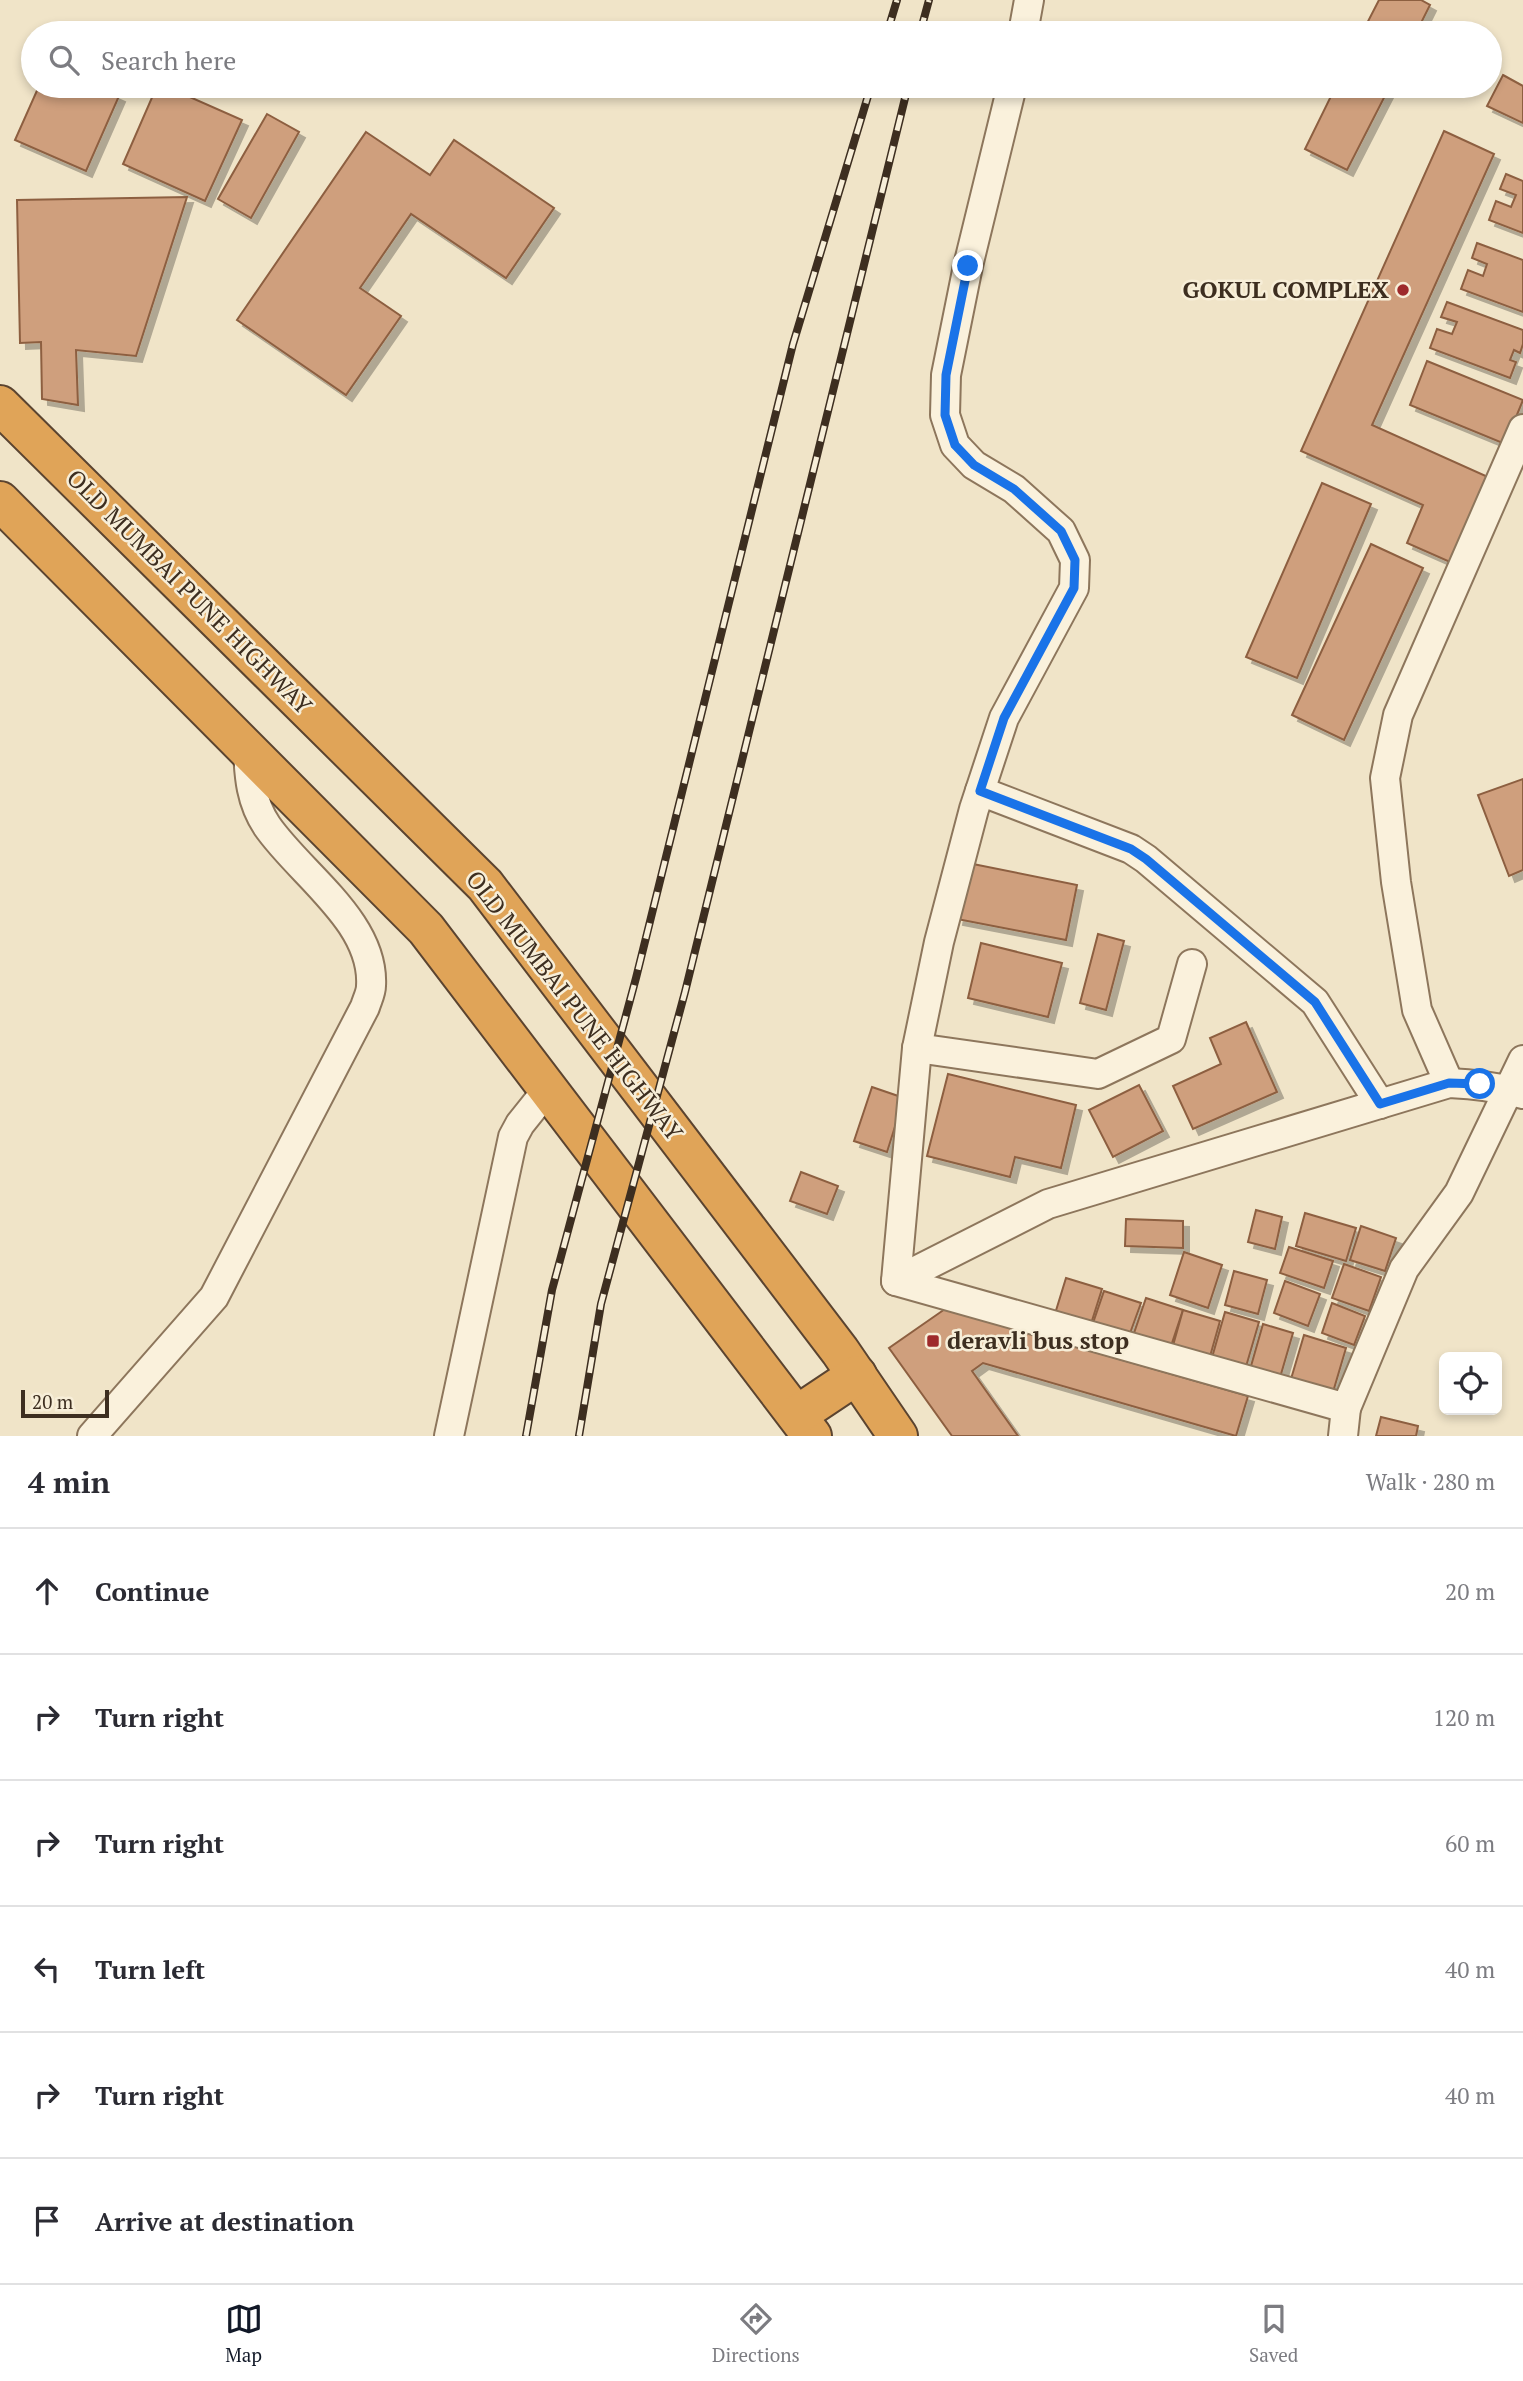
<!DOCTYPE html>
<meta charset="utf-8">
<style>
body{margin:0;font-family:"PT Serif",serif;background:#f2f2f3;color:#2b2b33}
.controls{position:absolute;right:21px;bottom:21px;display:grid;overflow:hidden;border-radius:10px;box-shadow:0 4px 10px #0003}
.controls button{width:63px;height:63px;display:grid;place-items:center;padding:0;border:0;border-bottom:2px solid #e1e1e2;background:#fff;color:#2b2b33;font:35px sans-serif}
.scale{position:absolute;left:21px;bottom:18px;width:88px;box-sizing:border-box;padding-left:7px;border:4px solid #3d2e20;border-top:0;font-size:19px;line-height:24px;white-space:nowrap;color:#3d2e20;-webkit-text-stroke:5px #f7eed8;paint-order:stroke}
.stop{position:absolute;width:21px;height:21px;margin:-16px;border:5px solid #1a73e8;border-radius:50%;background:#fff}
.stop.end{background:#1a73e8;border-color:#fff;box-shadow:0 2px 7px #0008}
.list{margin:0;padding:0;list-style:none}
h2{display:flex;justify-content:space-between;align-items:center;height:91px;margin:0;padding:0 28px;font-size:30px}
h2 small{font-size:23px;font-weight:400;color:#7c7c81}
.list li{display:grid;grid-template-columns:46px 1fr auto;gap:21px;align-items:center;box-sizing:border-box;height:126px;padding:0 28px;border-top:2px solid #e1e1e2}
.list b{display:block;font-size:26px;white-space:nowrap}
.list em{font-size:23px;font-style:normal;color:#7c7c81}
.icon{flex:none;width:38px;height:38px;fill:none;stroke:currentColor;stroke-width:2;stroke-linecap:round;stroke-linejoin:round}
.map{position:relative;flex:none;width:1523px;height:1436px;overflow:hidden}
.search{position:absolute;background:#fff;box-shadow:0 4px 10px #0003;left:21px;right:21px;top:21px;height:77px;display:flex;align-items:center;gap:18px;box-sizing:border-box;padding:0 24px;border-radius:38px;color:#7c7c81;font-size:26px}
.sheet{height:847px;background:#fff}
nav{display:flex;justify-content:space-around;align-items:center;box-sizing:border-box;height:98px;border-top:2px solid #e1e1e2;background:#fff;font-size:19px;color:#7c7c81}
nav a{display:grid;justify-items:center;gap:4px}
nav .on{color:#111827}
.map>svg:first-child{display:block}
.building{fill:#cf9f7d;stroke:#8d5f41;stroke-width:2;filter:url(#shadow)}
.lines{fill:none;stroke-linecap:round;stroke-linejoin:round}
.street-casing{stroke:#8d765c;stroke-width:32}
.highway-casing{stroke:#5b4430;stroke-width:42}
.street{stroke:#faf1dc;stroke-width:28}
.highway{stroke:#e0a458;stroke-width:38}
.rail-casing{stroke:#3d2e20;stroke-width:8}
.rail{stroke:#f7eed8;stroke-width:5;stroke-dasharray:16;stroke-linecap:butt}
.route{stroke:#1a73e8;stroke-width:9}
.poi-dot{fill:#9e2a2b;stroke:#f7eed8;stroke-width:2.5}
.labels{text-anchor:middle;stroke-width:5;stroke-linejoin:round;paint-order:stroke}
.poi-label{font-size:24px;font-weight:bold;fill:#3d2e20;stroke:#f7eed8;text-anchor:end}
.street-label{font-size:24px;fill:#3d2e20;stroke:#f7eed8}
</style>
<div class="map">
<svg width="1523" height="1436" viewBox="0 0 1523 1436">
<defs>
<filter id="shadow"><feDropShadow dx="6" dy="6" stdDeviation="0" flood-color="#0004"/></filter>
</defs>
<rect width="100%" height="100%" fill="#f0e4c8"/>
<g class="building">
<polygon points="1379,0 1421,0 1430,5 1416,33 1362,33"/>
<polygon points="1503,75 1523,86 1523,123 1487,106"/>
<polygon points="39,86 97,86 119,96 86,171 15,140"/>
<polygon points="157,86 165,86 242,120 205,201 123,164"/>
<polygon points="1336,86 1390,86 1347,170 1305,149"/>
<polygon points="267,114 299,132 251,218 218,199"/>
<polygon points="1444,131 1494,154 1372,425 1488,477 1450,562 1407,543 1423,505 1301,451"/>
<polygon points="366,132 430,175 454,140 554,208 506,278 411,214 360,288 401,316 346,395 237,320"/>
<polygon points="1506,174 1523,181 1523,233 1489,220 1496,201 1511,207 1516,195 1500,189"/>
<polygon points="187,197 136,356 76,350 78,405 42,399 41,342 20,343 17,200"/>
<polygon points="1477,243 1523,260 1523,312 1461,289 1468,270 1483,276 1487,264 1472,258"/>
<polygon points="1447,302 1523,330 1523,344 1520,353 1514,350 1510,360 1516,362 1510,378 1430,348 1437,329 1452,334 1457,322 1441,317"/>
<polygon points="1427,361 1523,400 1505,444 1410,405"/>
<polygon points="1322,483 1371,504 1297,678 1246,657"/>
<polygon points="1371,544 1423,568 1344,740 1292,715"/>
<polygon points="1523,779 1523,870 1509,876 1478,795"/>
<polygon points="968,863 1077,885 1066,940 957,919"/>
<polygon points="1098,934 1124,941 1106,1010 1080,1003"/>
<polygon points="981,943 1062,963 1048,1017 968,998"/>
<polygon points="1246,1022 1277,1092 1193,1129 1173,1086 1221,1064 1210,1038"/>
<polygon points="948,1074 1076,1105 1061,1168 1015,1157 1010,1177 927,1156"/>
<polygon points="1139,1085 1163,1131 1113,1157 1089,1110"/>
<polygon points="872,1087 904,1098 887,1152 854,1141"/>
<polygon points="801,1172 838,1186 827,1214 790,1201"/>
<polygon points="1256,1210 1282,1217 1275,1249 1248,1242"/>
<polygon points="1305,1213 1356,1228 1346,1261 1296,1246"/>
<polygon points="1126,1219 1183,1221 1183,1248 1125,1246"/>
<polygon points="1361,1226 1396,1238 1385,1271 1350,1260"/>
<polygon points="1289,1247 1333,1261 1324,1288 1280,1273"/>
<polygon points="1184,1252 1222,1265 1208,1308 1170,1295"/>
<polygon points="1344,1264 1381,1277 1369,1311 1332,1298"/>
<polygon points="1234,1271 1267,1280 1258,1314 1225,1305"/>
<polygon points="1066,1278 1102,1289 1090,1327 1054,1317"/>
<polygon points="1285,1281 1320,1294 1308,1326 1274,1313"/>
<polygon points="1104,1291 1141,1303 1129,1336 1093,1323"/>
<polygon points="1146,1298 1183,1310 1170,1349 1133,1336"/>
<polygon points="1332,1303 1365,1316 1354,1345 1322,1333"/>
<polygon points="945,1309 1248,1396 1236,1436 983,1363 972,1371 1018,1436 952,1436 889,1348"/>
<polygon points="1183,1310 1220,1321 1209,1360 1172,1349"/>
<polygon points="1225,1312 1259,1322 1245,1370 1211,1361"/>
<polygon points="1263,1324 1293,1333 1279,1381 1249,1373"/>
<polygon points="1304,1335 1346,1348 1333,1392 1291,1379"/>
<polygon points="1381,1417 1418,1426 1416,1436 1376,1436"/>
</g>
<g class="lines">
<defs>
<g id="street">
<polyline points="1023,33 1029,0"/>
<polyline points="980,791 1131,849 1146,859 1315,1002 1380,1104"/>
<polyline points="917,1048 1098,1074 1171,1039 1192,964"/>
<path d="M 1523,1060 L 1459,1193 L 1404,1269 L 1346,1408 L 896,1281 L 1048,1204 L 1449,1083 C 1475,1084 1498,1087 1523,1094"/>
<polyline points="1449,1083 1417,1010 1396,882 1385,778 1398,715 1523,429"/>
<polyline points="896,1281 917,1048 939,942 974,809 1004,718 1074,588 1075,560 1061,531 1014,489 974,465 955,445 945,415 946,375 968,266 1012,86"/>
<path d="M 92,1436 L 214,1297 L 365,1007 C 367,1000 371,993 371,986 C 375,922 300,874 267,826 C 251,802 249,777 248,749"/>
<polyline points="449,1436 513,1137 520,1124 548,1089"/>
<polyline points="1343,1436 1346,1408"/>
</g>
<g id="highway">
<polyline points="0,405 485,885 840,1351 898,1436"/>
<polyline points="0,501 426,929 812,1436"/>
<polyline points="797,1415 857,1375"/>
</g>
</defs>
<use href="#street" class="street-casing"/>
<use href="#highway" class="highway-casing"/>
<use href="#street" class="street"/>
<use href="#highway" class="highway"/>
<defs>
<g id="rail">
<polyline points="887,33 897,0"/>
<polyline points="920,33 929,0"/>
<polyline points="526,1436 552,1290 636,978 793,344 871,86"/>
<polyline points="579,1436 601,1304 685,992 908,86"/>
</g>
</defs>
<use href="#rail" class="rail-casing"/>
<use href="#rail" class="rail"/>
</g>
<g class="lines">
<polyline class="route" points="968,266 946,375 945,415 955,445 974,465 1014,489 1061,531 1075,560 1074,588 1004,718 980,791 1131,849 1146,859 1315,1002 1380,1104 1449,1083 1480,1084"/>
</g>
<g class="poi-dot">
<circle cx="1403" cy="290" r="7"/>
<rect x="926" y="1334" width="14" height="14" rx="3.5"/>
</g>
<g class="labels">
<g class="poi-label">
<text x="1389" y="298">GOKUL COMPLEX</text>
<text x="947" y="1349" text-anchor="start">deravli bus stop</text>
</g>
<g class="street-label">
<text transform="translate(189 592) rotate(45)" y="8">OLD MUMBAI PUNE HIGHWAY</text>
<text transform="translate(574 1006) rotate(52)" y="8">OLD MUMBAI PUNE HIGHWAY</text>
</g>
</g>
</svg>
<div class="controls">
<button><svg class="icon" aria-label="locate" viewBox="0 0 24 24"><circle cx="12" cy="12" r="6"/><path d="M12 2v4M12 18v4M2 12h4M18 12h4"/></svg></button>
</div>
<div class="scale">20 m</div>
<div class="stop" style="left:1480px;top:1084px"></div>
<div class="stop end" style="left:968px;top:266px"></div>
<div class="search"><svg class="icon" aria-label="search" viewBox="0 0 24 24"><circle cx="10" cy="10" r="6"/><path d="M15 15l6 6"/></svg>Search here</div>
</div>
<section class="sheet">
<h2>4 min<small>Walk · 280 m</small></h2>
<ul class="list">
<li><svg class="icon" aria-label="ahead" viewBox="0 0 24 24"><path d="M12 20V5M6 11l6-6 6 6"/></svg><div><b>Continue</b></div><em>20 m</em></li>
<li><svg class="icon" aria-label="right" viewBox="0 0 24 24"><path d="M7 20v-9h11M14 6l5 5-5 5"/></svg><div><b>Turn right</b></div><em>120 m</em></li>
<li><svg class="icon" aria-label="right" viewBox="0 0 24 24"><path d="M7 20v-9h11M14 6l5 5-5 5"/></svg><div><b>Turn right</b></div><em>60 m</em></li>
<li><svg class="icon" aria-label="left" viewBox="0 0 24 24"><path d="M17 20v-9H6M10 6l-5 5 5 5"/></svg><div><b>Turn left</b></div><em>40 m</em></li>
<li><svg class="icon" aria-label="right" viewBox="0 0 24 24"><path d="M7 20v-9h11M14 6l5 5-5 5"/></svg><div><b>Turn right</b></div><em>40 m</em></li>
<li><svg class="icon" aria-label="arrive" viewBox="0 0 24 24"><path d="M6 21V4h12l-3 4 3 4H6"/></svg><div><b>Arrive at destination</b></div></li>
</ul>
</section>
<nav>
<a class="on"><svg class="icon" aria-label="map" viewBox="0 0 24 24"><path d="M3 6l6-2 6 2 6-2v14l-6 2-6-2-6 2zM9 4v14M15 6v14"/></svg>Map</a>
<a><svg class="icon" aria-label="directions" viewBox="0 0 24 24"><path d="M12 3l9 9-9 9-9-9zM9 14v-3h6M13 9l2 2-2 2"/></svg>Directions</a>
<a><svg class="icon" aria-label="saved" viewBox="0 0 24 24"><path d="M7 4h10v16l-5-4-5 4z"/></svg>Saved</a>
</nav>
